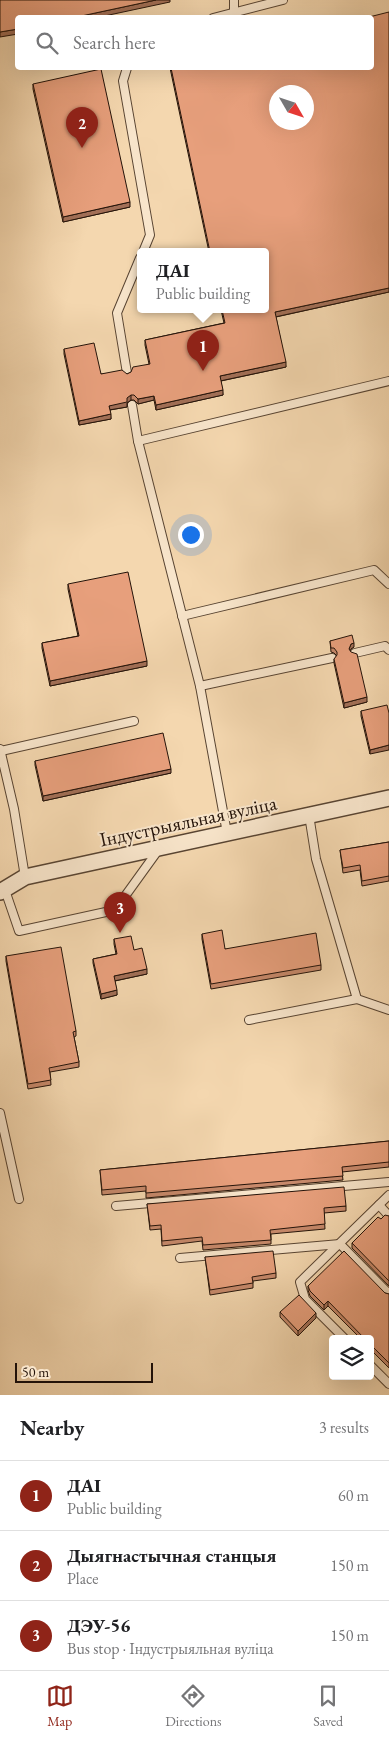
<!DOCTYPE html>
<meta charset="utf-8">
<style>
body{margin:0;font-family:"EB Garamond",serif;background:#f6f6f6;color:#202124}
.controls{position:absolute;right:15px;bottom:15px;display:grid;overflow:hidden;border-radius:5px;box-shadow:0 5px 20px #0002}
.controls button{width:45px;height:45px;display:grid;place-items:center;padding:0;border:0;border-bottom:1px solid #e0e0e0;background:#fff;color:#202124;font:25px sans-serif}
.compass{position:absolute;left:269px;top:85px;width:45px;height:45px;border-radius:50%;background:#fff;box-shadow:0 5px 20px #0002;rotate:129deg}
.scale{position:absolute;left:15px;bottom:12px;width:138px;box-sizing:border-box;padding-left:5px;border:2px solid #241309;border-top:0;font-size:14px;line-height:18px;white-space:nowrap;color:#241309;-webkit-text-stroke:4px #f8e5cb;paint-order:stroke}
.you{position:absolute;left:190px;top:534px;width:18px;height:18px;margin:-12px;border:4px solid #fff;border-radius:50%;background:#1a73e8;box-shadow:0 0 0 8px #1a73e833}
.badge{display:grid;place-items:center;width:32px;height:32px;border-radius:50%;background:#8f2418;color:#fff;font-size:16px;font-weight:700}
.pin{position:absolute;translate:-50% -41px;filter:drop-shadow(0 1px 2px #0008)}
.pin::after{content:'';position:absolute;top:26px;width:18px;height:15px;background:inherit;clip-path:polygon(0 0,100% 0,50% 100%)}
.popup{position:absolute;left:137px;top:248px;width:132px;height:65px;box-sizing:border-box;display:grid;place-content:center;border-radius:5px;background:#fff;filter:drop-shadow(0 1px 4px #0005);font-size:16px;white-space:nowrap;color:#757577}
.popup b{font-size:19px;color:#202124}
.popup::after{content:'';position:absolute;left:50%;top:100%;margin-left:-10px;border:10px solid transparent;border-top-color:#fff}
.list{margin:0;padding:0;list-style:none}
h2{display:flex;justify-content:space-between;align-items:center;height:65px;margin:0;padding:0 20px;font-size:21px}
h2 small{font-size:16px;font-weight:400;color:#757577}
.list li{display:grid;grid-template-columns:32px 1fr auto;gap:15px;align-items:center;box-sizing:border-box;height:70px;padding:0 20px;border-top:1px solid #e0e0e0}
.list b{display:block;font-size:19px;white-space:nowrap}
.list p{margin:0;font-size:16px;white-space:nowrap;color:#757577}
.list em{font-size:16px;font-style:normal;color:#757577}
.icon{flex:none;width:28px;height:28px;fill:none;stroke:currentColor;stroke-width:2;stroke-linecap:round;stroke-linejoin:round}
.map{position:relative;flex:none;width:389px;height:1395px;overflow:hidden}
.search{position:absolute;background:#fff;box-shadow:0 5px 20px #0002;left:15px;right:15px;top:15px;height:55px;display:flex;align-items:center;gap:12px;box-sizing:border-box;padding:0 18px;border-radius:5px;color:#757577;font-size:19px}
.sheet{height:275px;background:#fff}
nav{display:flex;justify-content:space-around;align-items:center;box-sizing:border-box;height:70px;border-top:1px solid #e0e0e0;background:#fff;font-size:14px;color:#757577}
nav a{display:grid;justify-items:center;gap:2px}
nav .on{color:#8f2418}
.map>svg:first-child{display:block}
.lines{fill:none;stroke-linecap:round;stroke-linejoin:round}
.service-casing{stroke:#584432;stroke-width:10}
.minor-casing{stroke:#584432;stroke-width:18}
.service{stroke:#f8e5cb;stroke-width:8}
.minor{stroke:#f8e5cb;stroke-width:15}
.wall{fill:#c7896b;stroke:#241309}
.shaded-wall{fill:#a26f57;stroke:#241309}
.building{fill:#e79f7c;stroke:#241309;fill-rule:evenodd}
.labels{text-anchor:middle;stroke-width:4;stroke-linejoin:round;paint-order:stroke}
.street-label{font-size:20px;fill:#241309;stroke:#f8e5cb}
</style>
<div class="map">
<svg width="389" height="1395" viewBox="0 0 389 1395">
<rect width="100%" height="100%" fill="#f4d7af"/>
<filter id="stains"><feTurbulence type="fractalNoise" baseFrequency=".004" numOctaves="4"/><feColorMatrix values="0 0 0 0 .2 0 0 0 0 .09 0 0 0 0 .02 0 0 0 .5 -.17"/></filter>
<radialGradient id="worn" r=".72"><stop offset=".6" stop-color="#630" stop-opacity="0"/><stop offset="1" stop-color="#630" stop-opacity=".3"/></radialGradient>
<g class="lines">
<defs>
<g id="service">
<polyline points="234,12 234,0"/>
<polyline points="213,18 283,0"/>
<polyline points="127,68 123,81 150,235 143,252"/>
<polyline points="127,373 117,313 140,258"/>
<polyline points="132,405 138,441 200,686 227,833"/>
<polyline points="138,441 389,381"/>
<polyline points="182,616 374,570 389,584"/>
<polyline points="355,653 385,646 389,650"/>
<polyline points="200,686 332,658"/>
<polyline points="0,749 14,809 25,877"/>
<polyline points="1,751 134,721"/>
<polyline points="309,815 316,859 357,999 389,1010"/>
<polyline points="5,890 19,931 115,910 159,849"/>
<polyline points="249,1020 357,999"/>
<polyline points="0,1113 19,1199"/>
<polyline points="379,1205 389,1216"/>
<polyline points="116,1206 389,1182"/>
<polyline points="180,1258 340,1244 389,1294"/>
<polyline points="345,1339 305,1299 300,1282 389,1195"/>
<polyline points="370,1365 389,1384"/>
</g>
<polyline id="minor" points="0,892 25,877 389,798"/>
</defs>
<use href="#service" class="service-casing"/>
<use href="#minor" class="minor-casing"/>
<use href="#service" class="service"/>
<use href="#minor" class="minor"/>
</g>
<g class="wall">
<polygon points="389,12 389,292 276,317 286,367 221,381 223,395 156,410 154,400 138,404 134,400 131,400 127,403 127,407 110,410 111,419 79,425 64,354 64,349 101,374 127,374 149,364 145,345 145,340 224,323 221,310 266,310 266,252 209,252 170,68 372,68"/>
<polygon points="33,84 130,207 63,222 33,89"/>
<polygon points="68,584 147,666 50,686 42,648 42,643 78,636 68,589"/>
<polygon points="330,641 354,647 351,649 350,651 367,702 344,708 334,663 334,659 337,656 334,653 331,652"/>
<polygon points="361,711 389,713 370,754 361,716"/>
<polygon points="35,761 171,773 43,801 35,765"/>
<polygon points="389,842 389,881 362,886 360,870 343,873 340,850"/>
<polygon points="202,934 225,949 321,965 321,970 211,989 202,939"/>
<polygon points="114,939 134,950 147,974 115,981 117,995 101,999 93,963 93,959 116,954 114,944"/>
<polygon points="6,956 76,1031 76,1036 74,1037 79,1062 79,1067 50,1072 51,1085 28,1089 6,961"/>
<polygon points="389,1141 389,1167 342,1172 343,1180 146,1198 146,1191 102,1195 100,1170"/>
<polygon points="147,1204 346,1206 346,1211 324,1213 325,1229 271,1234 271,1244 203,1250 202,1241 162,1246 161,1229 150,1230"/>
<polygon points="389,1216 389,1286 352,1248 352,1243 381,1219"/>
<polygon points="205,1257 276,1273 276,1278 253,1281 253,1288 210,1295"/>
<polygon points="308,1286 385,1293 389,1294 389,1368 370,1349 370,1339 361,1339 328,1306 324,1310 310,1296 308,1290"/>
<polygon points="280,1312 316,1318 298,1336 280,1317"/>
</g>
<g class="shaded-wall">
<polygon points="156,0 170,0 170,2 95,18 72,18"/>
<polygon points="18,29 18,34 0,37 0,32"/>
<polygon points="130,202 130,207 63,222 63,217"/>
<polygon points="389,288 389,292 275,317 275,312"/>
<polygon points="286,362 286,367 220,381 220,376"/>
<polygon points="223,390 223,395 156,410 156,405"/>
<polygon points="131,395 131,400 127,403 127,407 109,410 109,406"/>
<polygon points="154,396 154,400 138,404 138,399"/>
<polygon points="111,414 111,419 79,425 79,421"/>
<polygon points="354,643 354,647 351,649 349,654 349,649 351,644"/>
<polygon points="147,661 147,666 50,686 50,681"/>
<polygon points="367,697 367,702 344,708 344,703"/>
<polygon points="389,745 389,750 370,754 370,750"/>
<polygon points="171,769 171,773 43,801 43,796"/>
<polygon points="147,969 147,974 114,981 114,976"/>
<polygon points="117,990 117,995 101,999 101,994"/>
<polygon points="328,1301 328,1306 324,1310 324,1305"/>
<polygon points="316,1313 316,1318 298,1336 298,1331"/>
</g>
<g class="building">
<polygon points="0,0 156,0 72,18 18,18 18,29 0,32"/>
<path d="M 389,12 L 389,288 L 275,312 L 286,362 L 220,376 L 223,390 L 156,405 L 154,396 L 138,399 L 134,395 L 131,395 L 127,398 L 127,402 L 109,406 L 111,414 L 79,421 L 64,349 L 94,343 L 101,374 L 122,370 L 127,374 L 131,372 L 133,367 L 150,364 L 145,340 L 225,323 L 222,310 L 266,310 L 266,252 L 210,252 L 171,68 L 372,68 L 372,18 L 365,18 ZM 276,92 L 306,92 L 306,122 L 276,122 Z"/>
<polygon points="101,69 130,202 63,217 33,84"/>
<polygon points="128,572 147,661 50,681 42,643 79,636 68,584"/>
<polygon points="352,635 354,643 351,644 349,649 351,652 357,654 367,697 344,703 334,659 337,655 337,652 334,648 331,648 330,641"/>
<polygon points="387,705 389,713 389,745 370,750 361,711"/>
<polygon points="163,733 171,769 43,796 35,761"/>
<polygon points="389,842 389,876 362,881 360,865 343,868 340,850"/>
<polygon points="222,930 225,949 316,933 321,965 211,984 202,934"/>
<polygon points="131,936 134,950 142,948 147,969 114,976 117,990 101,994 93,959 117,954 114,939"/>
<polygon points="61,947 76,1031 73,1032 79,1062 49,1068 51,1080 28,1084 6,956"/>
<polygon points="389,1141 389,1162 342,1167 343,1176 146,1193 146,1186 102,1190 100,1170"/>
<polygon points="344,1187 346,1206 324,1208 325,1224 270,1230 271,1240 203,1245 202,1237 162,1241 161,1225 150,1226 147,1204"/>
<polygon points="385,1215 389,1216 389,1281 352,1243 378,1217 381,1219"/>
<polygon points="273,1251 276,1273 252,1277 253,1283 210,1290 205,1257"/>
<polygon points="344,1251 385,1293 389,1294 389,1363 370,1344 370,1339 365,1339 328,1301 324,1305 310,1291 308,1286"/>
<polygon points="299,1295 316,1313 298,1331 280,1312"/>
</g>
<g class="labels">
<g class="street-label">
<text transform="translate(188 821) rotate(-12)" y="7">Індустрыяльная вуліца</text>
</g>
</g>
<rect width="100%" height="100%" filter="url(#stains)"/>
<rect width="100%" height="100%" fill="url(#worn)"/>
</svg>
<div class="controls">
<button><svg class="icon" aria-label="layers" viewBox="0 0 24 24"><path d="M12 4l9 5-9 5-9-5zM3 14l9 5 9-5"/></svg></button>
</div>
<svg class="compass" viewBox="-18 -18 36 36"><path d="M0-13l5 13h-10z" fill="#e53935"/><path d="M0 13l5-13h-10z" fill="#757577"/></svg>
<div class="scale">50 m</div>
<div class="you"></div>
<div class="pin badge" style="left:203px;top:371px">1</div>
<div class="popup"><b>ДАІ</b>Public building</div>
<div class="pin badge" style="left:82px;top:148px">2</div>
<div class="pin badge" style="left:120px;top:933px">3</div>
<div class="search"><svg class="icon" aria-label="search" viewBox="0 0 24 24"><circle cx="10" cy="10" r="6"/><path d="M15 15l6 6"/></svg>Search here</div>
</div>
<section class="sheet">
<h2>Nearby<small>3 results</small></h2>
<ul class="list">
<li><span class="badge">1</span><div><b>ДАІ</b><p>Public building</p></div><em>60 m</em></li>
<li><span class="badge">2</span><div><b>Дыягнастычная станцыя</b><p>Place</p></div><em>150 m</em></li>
<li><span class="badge">3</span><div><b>ДЭУ-56</b><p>Bus stop · Індустрыяльная вуліца</p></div><em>150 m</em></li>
</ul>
</section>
<nav>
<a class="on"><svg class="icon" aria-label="map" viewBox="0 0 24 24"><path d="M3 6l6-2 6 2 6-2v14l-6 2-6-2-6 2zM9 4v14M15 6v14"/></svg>Map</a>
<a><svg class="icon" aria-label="directions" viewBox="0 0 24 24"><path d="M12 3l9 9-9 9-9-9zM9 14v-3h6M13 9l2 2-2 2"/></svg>Directions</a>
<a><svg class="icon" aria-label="saved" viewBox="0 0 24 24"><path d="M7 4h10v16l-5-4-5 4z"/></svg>Saved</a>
</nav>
